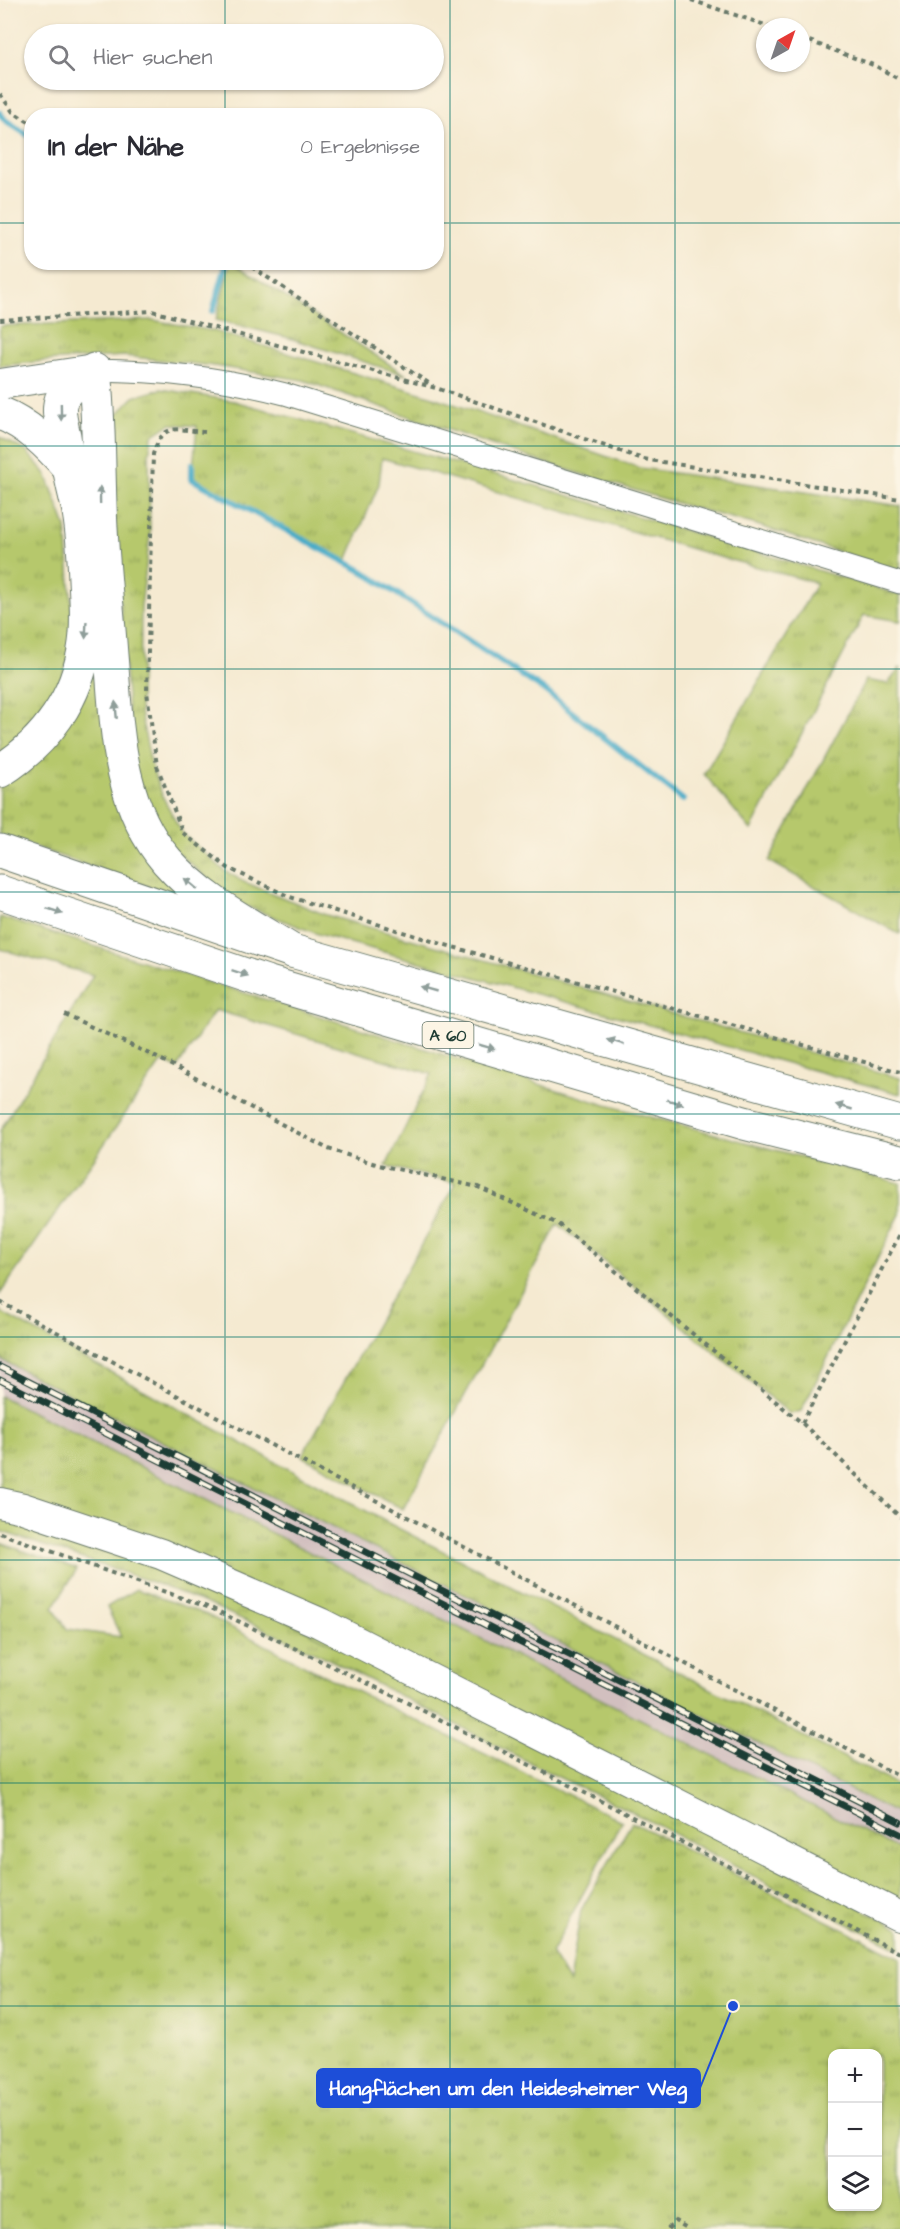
<!DOCTYPE html>
<html lang="de">
<meta charset="utf-8">
<style>
body{margin:0;font-family:"Architects Daughter",sans-serif;background:#f2f2f3;color:#2b2b33}
.controls{position:absolute;right:18px;bottom:18px;display:grid;overflow:hidden;border-radius:12px;box-shadow:0 2px 4px #0004}
.controls button{width:54px;height:54px;display:grid;place-items:center;padding:0;border:0;border-bottom:2px solid #e1e1e2;background:#fff;color:#2b2b33;font:30px sans-serif}
.compass{position:absolute;left:756px;top:18px;width:54px;height:54px;border-radius:50%;background:#fff;box-shadow:0 2px 4px #0004;rotate:40deg}
.list{margin:0;padding:0;list-style:none}
h2{display:flex;justify-content:space-between;align-items:center;height:78px;margin:0;padding:0 24px;font-size:26px}
h2 small{font-size:20px;font-weight:400;color:#7c7c81}
.icon{flex:none;width:33px;height:33px;fill:none;stroke:currentColor;stroke-width:2;stroke-linecap:round;stroke-linejoin:round}
.map{position:relative;flex:none;width:900px;height:2229px;overflow:hidden}
.search{position:absolute;background:#fff;box-shadow:0 2px 4px #0004;left:24px;top:24px;width:420px;height:66px;display:flex;align-items:center;gap:15px;box-sizing:border-box;padding:0 21px;border-radius:33px;color:#7c7c81;font-size:22px}
.panel{position:absolute;background:#fff;box-shadow:0 2px 4px #0004;left:24px;top:108px;width:420px;height:162px;border-radius:24px}
.map>svg:first-child{display:block}
.railway{fill:#d2bfbf}
.grass{fill:url(#grass-tufts);stroke:#6a8250;stroke-width:1.5;fill-rule:evenodd}
.lines{fill:none;stroke-linecap:round;stroke-linejoin:round}
.stream{stroke:#49acc8;stroke-width:6}
.minor-casing{stroke:#6a7a6b;stroke-width:23}
.secondary-casing{stroke:#6a7a6b;stroke-width:32}
.motorway-casing{stroke:#6a7a6b;stroke-width:35}
.path{stroke:#6a7a6b;stroke-width:4;stroke-dasharray:4.5 4.5;stroke-linecap:butt}
.minor{stroke:#fff;stroke-width:21}
.secondary{stroke:#fff;stroke-width:30}
.motorway{stroke:#fff;stroke-width:33}
.rail-casing{stroke:#1f3d34;stroke-width:7}
.rail{stroke:#fcf5e5;stroke-width:4.5;stroke-dasharray:14;stroke-linecap:butt}
.oneway{fill:#8f9e9a}
.grid{fill:none;stroke:#0f766e;stroke-width:1.5;stroke-opacity:0.55}
.labels{text-anchor:middle;stroke-width:5;stroke-linejoin:round;paint-order:stroke}
.shield{fill:#fcf5e5;stroke:#617469;stroke-width:1.5}
.shield-label{font-size:16px;font-weight:bold;fill:#1f3d34}
.leader{fill:none;stroke:#1d4ed8;stroke-width:2}
.callout-dot{fill:#1d4ed8;stroke:#fcf5e5;stroke-width:2}
.callout{fill:#1d4ed8;stroke:#1d4ed8;stroke-width:2}
.callout-label{font-size:20px;text-anchor:middle;font-weight:bold;fill:#fff}
</style>
<div class="map">
<svg width="900" height="2229" viewBox="0 0 900 2229">
<defs>
<pattern id="grass-tufts" width="24" height="20" patternUnits="userSpaceOnUse" patternTransform="scale(1.5)"><rect width="24" height="20" fill="#b6c86c"/><path d="M3 7l-1-3M5 7V3M7 7l1-3M15 17l-1-3M17 17v-4M19 17l1-3" fill="none" stroke="#93a45a"/></pattern>
</defs>
<rect width="100%" height="100%" fill="#fcf5e5"/>
<filter id="ink" filterUnits="userSpaceOnUse"><feTurbulence type="fractalNoise" baseFrequency=".0167" numOctaves="2"/><feDisplacementMap in="SourceGraphic" scale="12" xChannelSelector="R" yChannelSelector="G"/><feConvolveMatrix kernelMatrix="1 2 1 2 8 2 1 2 1" color-interpolation-filters="sRGB"/></filter>
<filter id="wash" filterUnits="userSpaceOnUse"><feTurbulence type="fractalNoise" baseFrequency=".008" numOctaves="4" result="noise"/><feDisplacementMap in="SourceGraphic" scale="24" xChannelSelector="R" yChannelSelector="G"/><feGaussianBlur stdDeviation="1.35" result="paint"/><feColorMatrix in="noise" values="0 0 0 0 0 0 0 0 0 0 0 0 0 0 0 0 0 1.4 0 .05"/><feComposite in="paint" operator="in"/></filter>
<g filter="url(#wash)">
<rect width="100%" height="100%" fill="#f5ead1"/>
<polygon class="railway" points="0,1359 900,1815 900,1850 0,1396"/>
<g class="grass">
<polygon points="230,262 233,263 406,375 286,337 216,320"/>
<polygon points="152,320 214,331 430,396 640,468 900,506 900,572 757,525 680,504 539,461 303,380 215,366 124,356 43,361 0,366 0,326"/>
<polygon points="161,389 234,401 533,485 900,595 900,621 864,615 751,830 704,774 817,583 716,556 382,458 379,484 346,563 192,479 197,426 170,424 152,436 149,454 150,535 141,606 140,712 152,768 163,797 182,833 225,871 244,882 326,915 900,1078 900,1094 318,934 233,901 167,843 132,768 115,526 114,417 134,397"/>
<polygon points="0,437 26,451 46,474 66,527 72,610 70,657 50,705 0,756"/>
<polygon points="96,616 117,786 204,906 0,835 0,778 15,772"/>
<polygon points="900,668 900,933 899,934 769,861 866,680 888,684"/>
<polygon points="0,917 606,1105 900,1183 900,1214 801,1411 790,1414 558,1224 403,1509 302,1456 456,1183 386,1166 432,1074 215,1010 177,1068 162,1061 0,1294 0,1131 93,975 0,949"/>
<polygon points="0,1312 392,1525 900,1786 900,1815 0,1359"/>
<polygon points="0,1396 900,1850 900,1905 0,1491"/>
<polygon points="0,1515 162,1565 275,1615 900,1928 900,1949 793,1897 642,1817 546,1771 321,1655 213,1606 155,1583 0,1531"/>
<path d="M 0,1543 L 77,1569 L 53,1608 L 67,1629 L 121,1637 L 107,1607 L 136,1589 L 207,1615 L 321,1674 L 622,1821 L 551,1953 L 569,1983 L 581,1910 L 632,1822 L 900,1958 L 900,2229 L 0,2229 ZM 832,2054 L 878,2054 L 878,2206 L 832,2206 Z"/>
</g>
<g class="lines">
<g class="stream">
<polyline points="0,113 5,120 32,138"/>
<polyline points="213,311 226,266 220,262"/>
<polyline points="192,464 192,479 364,572 544,690 683,800"/>
</g>
</g>
</g>
<g filter="url(#ink)">
<g class="lines">
<defs>
<path id="minor" d="M 94,370 C 162,371 219,377 285,394 L 900,583"/>
<g id="secondary">
<polyline points="0,384 94,370"/>
<polyline points="0,1503 23,1508 161,1554 320,1623 900,1917"/>
</g>
<g id="motorway">
<path d="M 0,413 C 28,424 49,445 69,468"/>
<path d="M 0,771 C 46,742 78,698 85,643 C 88,622 86,600 85,579 C 84,555 83,531 78,507 C 72,483 67,460 64,436 C 62,426 58,414 60,404 C 63,388 82,378 94,370 C 100,423 98,475 101,528 C 103,570 108,613 111,655 C 117,727 117,803 167,861 C 201,900 249,924 292,951"/>
<polyline points="0,851 292,951 900,1123"/>
<polyline points="0,892 266,982 744,1123 900,1162"/>
</g>
</defs>
<use href="#minor" class="minor-casing"/>
<use href="#secondary" class="secondary-casing"/>
<use href="#motorway" class="motorway-casing"/>
<g class="path">
<polyline points="691,0 771,27"/>
<polyline points="801,38 876,66 900,80"/>
<polyline points="0,94 13,112 32,124"/>
<polyline points="244,262 433,386"/>
<polyline points="0,320 152,311 436,388 643,459 900,499"/>
<path d="M 205,432 C 175,430 164,421 153,454 L 147,692 L 157,766 L 183,833 L 228,868 L 290,897 L 435,942 L 900,1072"/>
<polyline points="64,1014 162,1060 328,1149 379,1165 478,1187 558,1224 802,1423 900,1517"/>
<polyline points="0,1302 900,1777"/>
<polyline points="802,1423 900,1234"/>
<polyline points="0,1533 213,1609 394,1696 900,1953"/>
<polyline points="668,2229 675,2221 689,2229"/>
</g>
<use href="#minor" class="minor"/>
<use href="#secondary" class="secondary"/>
<use href="#motorway" class="motorway"/>
<defs>
<g id="rail">
<polyline points="0,1367 900,1822"/>
<polyline points="0,1380 900,1834"/>
</g>
</defs>
<use href="#rail" class="rail-casing"/>
<use href="#rail" class="rail"/>
</g>
<defs><path id="oneway-solid" d="M-6-.8H1V-3.2L6.5 0L1 3.2V.8H-6Z" transform="scale(1.5)"/></defs>
<g class="oneway">
<use href="#oneway-solid" transform="translate(61 412) rotate(89)"/>
<use href="#oneway-solid" transform="translate(100 495) rotate(-91)"/>
<use href="#oneway-solid" transform="translate(86 630) rotate(93)"/>
<use href="#oneway-solid" transform="translate(116 710) rotate(-95)"/>
<use href="#oneway-solid" transform="translate(191 884) rotate(-140)"/>
<use href="#oneway-solid" transform="translate(55 911) rotate(19)"/>
<use href="#oneway-solid" transform="translate(240 973) rotate(19)"/>
<use href="#oneway-solid" transform="translate(428 989) rotate(-164)"/>
<use href="#oneway-solid" transform="translate(616 1042) rotate(-164)"/>
<use href="#oneway-solid" transform="translate(487 1047) rotate(16)"/>
<use href="#oneway-solid" transform="translate(675 1102) rotate(16)"/>
<use href="#oneway-solid" transform="translate(844 1107) rotate(-164)"/>
</g>
</g>
<path class="grid" d="M 225,0 L 225,34M 450,0 L 450,2229M 675,0 L 675,2229M 225,80 L 225,116M 0,223 L 32,223M 436,223 L 900,223M 225,262 L 225,2229M 0,446 L 900,446M 0,669 L 900,669M 0,892 L 900,892M 0,1114 L 900,1114M 0,1337 L 900,1337M 0,1560 L 900,1560M 0,1783 L 900,1783M 0,2006 L 900,2006"/>
<g class="labels">
<rect class="shield" x="422.5" y="1022" width="51" height="26" rx="4.5"/>
<g class="shield-label">
<text x="448" y="1041">A 60</text>
</g>
</g>
<path class="leader" d="M733 2006L700 2088"/>
<circle class="callout-dot" cx="733" cy="2006" r="6"/>
<rect class="callout" x="317" y="2069" width="383" height="38" rx="6"/>
<g class="callout-label">
<text x="508" y="2095">Hangflächen um den Heidesheimer Weg</text>
</g>
</svg>
<div class="controls">
<button>+</button>
<button>−</button>
<button><svg class="icon" aria-label="layers" viewBox="0 0 24 24"><path d="M12 4l9 5-9 5-9-5zM3 14l9 5 9-5"/></svg></button>
</div>
<svg class="compass" viewBox="-18 -18 36 36"><path d="M0-13l5 13h-10z" fill="#e53935"/><path d="M0 13l5-13h-10z" fill="#7c7c81"/></svg>
<div class="search"><svg class="icon" aria-label="search" viewBox="0 0 24 24"><circle cx="10" cy="10" r="6"/><path d="M15 15l6 6"/></svg>Hier suchen</div>
<section class="panel">
<h2>In der Nähe<small>0 Ergebnisse</small></h2>
<ul class="list">
</ul>
</section>
</div>
